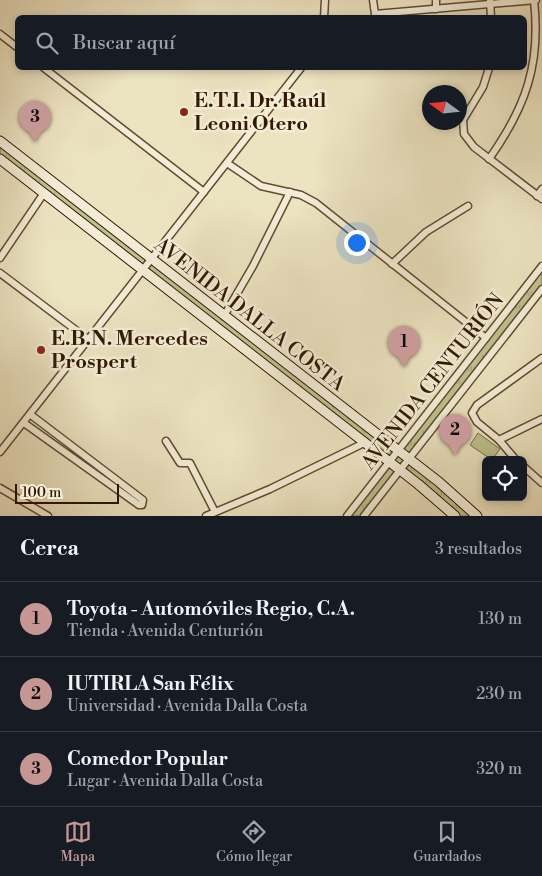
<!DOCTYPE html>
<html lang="es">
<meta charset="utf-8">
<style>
body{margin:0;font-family:"Libre Bodoni",serif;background:#242831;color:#f1f3f6}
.controls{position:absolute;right:15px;bottom:15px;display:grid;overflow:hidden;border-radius:8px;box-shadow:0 2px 8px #0003}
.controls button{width:45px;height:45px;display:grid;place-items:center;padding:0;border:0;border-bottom:1px solid #363941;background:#171b24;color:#f1f3f6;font:25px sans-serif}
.compass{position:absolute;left:422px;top:85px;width:45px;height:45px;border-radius:50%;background:#171b24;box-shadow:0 2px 8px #0003;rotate:285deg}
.scale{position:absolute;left:15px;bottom:12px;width:104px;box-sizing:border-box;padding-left:5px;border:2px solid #331900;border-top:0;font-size:14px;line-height:18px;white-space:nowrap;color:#331900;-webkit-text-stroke:4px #f3edd7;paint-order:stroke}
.you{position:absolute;left:356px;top:242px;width:18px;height:18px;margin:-12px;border:4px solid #fff;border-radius:50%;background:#1a73e8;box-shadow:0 0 0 8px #1a73e833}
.badge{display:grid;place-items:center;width:32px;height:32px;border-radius:50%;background:#c59692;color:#111;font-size:16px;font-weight:700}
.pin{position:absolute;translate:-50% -41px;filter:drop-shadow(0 1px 2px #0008)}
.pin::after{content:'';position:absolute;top:26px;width:18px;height:15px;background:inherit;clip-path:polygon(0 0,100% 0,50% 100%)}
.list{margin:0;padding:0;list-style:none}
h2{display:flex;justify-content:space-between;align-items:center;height:65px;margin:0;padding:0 20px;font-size:21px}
h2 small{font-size:16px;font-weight:400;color:#9ea1a6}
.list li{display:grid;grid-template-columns:32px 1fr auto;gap:15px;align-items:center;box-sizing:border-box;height:75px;padding:0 20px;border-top:1px solid #363941}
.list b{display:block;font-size:19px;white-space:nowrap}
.list p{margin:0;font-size:16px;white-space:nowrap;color:#9ea1a6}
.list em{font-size:16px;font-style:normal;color:#9ea1a6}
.icon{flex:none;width:28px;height:28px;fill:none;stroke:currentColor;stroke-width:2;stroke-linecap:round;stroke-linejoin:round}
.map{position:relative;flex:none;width:542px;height:516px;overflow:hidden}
.search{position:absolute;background:#171b24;box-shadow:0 2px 8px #0003;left:15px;right:15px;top:15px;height:55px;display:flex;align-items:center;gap:12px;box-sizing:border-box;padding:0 18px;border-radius:8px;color:#9ea1a6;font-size:19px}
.sheet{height:290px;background:#171b24}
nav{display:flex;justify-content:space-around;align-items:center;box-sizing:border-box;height:70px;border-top:1px solid #363941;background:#171b24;font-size:14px;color:#9ea1a6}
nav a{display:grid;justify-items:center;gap:2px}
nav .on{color:#c59692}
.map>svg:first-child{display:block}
.grass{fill:url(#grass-tufts);stroke:#786e48}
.green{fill:#bdc28f;stroke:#786e48}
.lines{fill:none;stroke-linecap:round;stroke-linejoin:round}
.street-casing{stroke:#614c30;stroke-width:9}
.secondary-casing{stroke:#331900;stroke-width:11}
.street{stroke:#f3edd7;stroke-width:6}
.secondary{stroke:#f3edd7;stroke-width:9}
.poi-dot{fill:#8f2418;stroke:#f3edd7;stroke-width:2}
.labels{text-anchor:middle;stroke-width:5;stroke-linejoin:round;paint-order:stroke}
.poi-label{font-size:20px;font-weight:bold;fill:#331900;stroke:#f3edd7;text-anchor:start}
.street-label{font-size:20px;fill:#331900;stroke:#f3edd7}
</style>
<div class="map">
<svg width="542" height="516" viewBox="0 0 542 516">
<defs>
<pattern id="grass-tufts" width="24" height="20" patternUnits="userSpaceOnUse" patternTransform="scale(1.25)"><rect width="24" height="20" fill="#bdc28f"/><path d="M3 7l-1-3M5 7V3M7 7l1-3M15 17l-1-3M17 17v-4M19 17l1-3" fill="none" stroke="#a3a67a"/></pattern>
</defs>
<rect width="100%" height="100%" fill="#ece3c1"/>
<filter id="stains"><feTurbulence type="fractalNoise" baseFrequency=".004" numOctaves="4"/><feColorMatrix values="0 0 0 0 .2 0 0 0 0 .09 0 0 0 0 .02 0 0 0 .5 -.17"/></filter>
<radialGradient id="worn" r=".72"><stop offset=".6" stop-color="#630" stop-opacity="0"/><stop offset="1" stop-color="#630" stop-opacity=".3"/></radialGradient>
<polygon class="grass" points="0,141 398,451 542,266 542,289 409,459 477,516 455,516 400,470 364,516 347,516 389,462 0,159"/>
<polygon class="green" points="478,433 500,449 492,460 470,445"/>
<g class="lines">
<defs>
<g id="street">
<polyline points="373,0 375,14 536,0"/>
<polyline points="436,0 436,9"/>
<polyline points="490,0 491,18"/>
<polyline points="324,18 325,0"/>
<polyline points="0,34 18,48"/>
<polyline points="44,68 204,192"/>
<polyline points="489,68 483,87 463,120 464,134 474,147 542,199"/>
<path d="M 489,159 C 526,107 541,64 534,0"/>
<polyline points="227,163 261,186 301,195 316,203 486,338"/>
<polyline points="537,196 542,189"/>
<polyline points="0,258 44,193"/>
<polyline points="392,264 426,232 468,206"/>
<polyline points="0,273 89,340"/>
<polyline points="224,316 253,266 290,192"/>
<polyline points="24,423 139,505 142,505 143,500 31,415"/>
<polyline points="499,440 542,419"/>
<polyline points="166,441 180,463 190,463 215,512"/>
<polyline points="0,452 301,68"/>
<polyline points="516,460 499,440 477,422 472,413 477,405 542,358"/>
<polyline points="523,466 542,483"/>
<polyline points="0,488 48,516"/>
<polyline points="206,516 270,489 364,443"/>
<polyline points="347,516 542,266"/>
<polyline points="364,516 542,289"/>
</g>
<g id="secondary">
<polyline points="0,141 439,482 477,516"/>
<polyline points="0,159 418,484 455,516"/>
</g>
</defs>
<use href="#street" class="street-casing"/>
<use href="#secondary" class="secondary-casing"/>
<use href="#street" class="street"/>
<use href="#secondary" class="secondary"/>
</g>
<g class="poi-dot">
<circle cx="184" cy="112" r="5"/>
<circle cx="41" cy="350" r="5"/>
</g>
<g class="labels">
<g class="poi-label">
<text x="194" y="107">E.T.I. Dr. Raúl<tspan x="194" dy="23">Leoni Otero</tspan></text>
<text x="51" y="345">E.B.N. Mercedes<tspan x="51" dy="23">Prospert</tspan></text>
</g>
<g class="street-label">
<text transform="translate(250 314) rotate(38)" y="7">AVENIDA DALLA COSTA</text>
<text transform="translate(432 381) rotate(-52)" y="7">AVENIDA CENTURIÓN</text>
</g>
</g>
<rect width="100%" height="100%" filter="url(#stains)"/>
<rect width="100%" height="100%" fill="url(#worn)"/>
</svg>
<div class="controls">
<button><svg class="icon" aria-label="locate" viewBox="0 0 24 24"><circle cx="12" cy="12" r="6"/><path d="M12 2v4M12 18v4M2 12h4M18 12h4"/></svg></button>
</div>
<svg class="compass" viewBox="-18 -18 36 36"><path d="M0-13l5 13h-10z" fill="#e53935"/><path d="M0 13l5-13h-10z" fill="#9ea1a6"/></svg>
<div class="scale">100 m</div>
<div class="you"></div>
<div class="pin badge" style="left:404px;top:367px">1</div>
<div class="pin badge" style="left:455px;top:455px">2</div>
<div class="pin badge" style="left:35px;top:142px">3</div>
<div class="search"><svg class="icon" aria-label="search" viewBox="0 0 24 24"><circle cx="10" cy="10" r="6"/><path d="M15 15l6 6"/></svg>Buscar aquí</div>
</div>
<section class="sheet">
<h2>Cerca<small>3 resultados</small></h2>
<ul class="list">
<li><span class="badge">1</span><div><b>Toyota - Automóviles Regio, C.A.</b><p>Tienda · Avenida Centurión</p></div><em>130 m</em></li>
<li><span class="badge">2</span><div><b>IUTIRLA San Félix</b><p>Universidad · Avenida Dalla Costa</p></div><em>230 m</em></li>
<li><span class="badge">3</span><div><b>Comedor Popular</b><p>Lugar · Avenida Dalla Costa</p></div><em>320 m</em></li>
</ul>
</section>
<nav>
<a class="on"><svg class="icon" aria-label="map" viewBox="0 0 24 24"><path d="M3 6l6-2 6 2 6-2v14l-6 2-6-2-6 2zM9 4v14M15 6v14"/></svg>Mapa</a>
<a><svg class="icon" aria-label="directions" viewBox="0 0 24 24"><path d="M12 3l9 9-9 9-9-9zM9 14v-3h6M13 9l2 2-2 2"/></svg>Cómo llegar</a>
<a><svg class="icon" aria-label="saved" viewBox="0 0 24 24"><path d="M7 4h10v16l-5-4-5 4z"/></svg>Guardados</a>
</nav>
